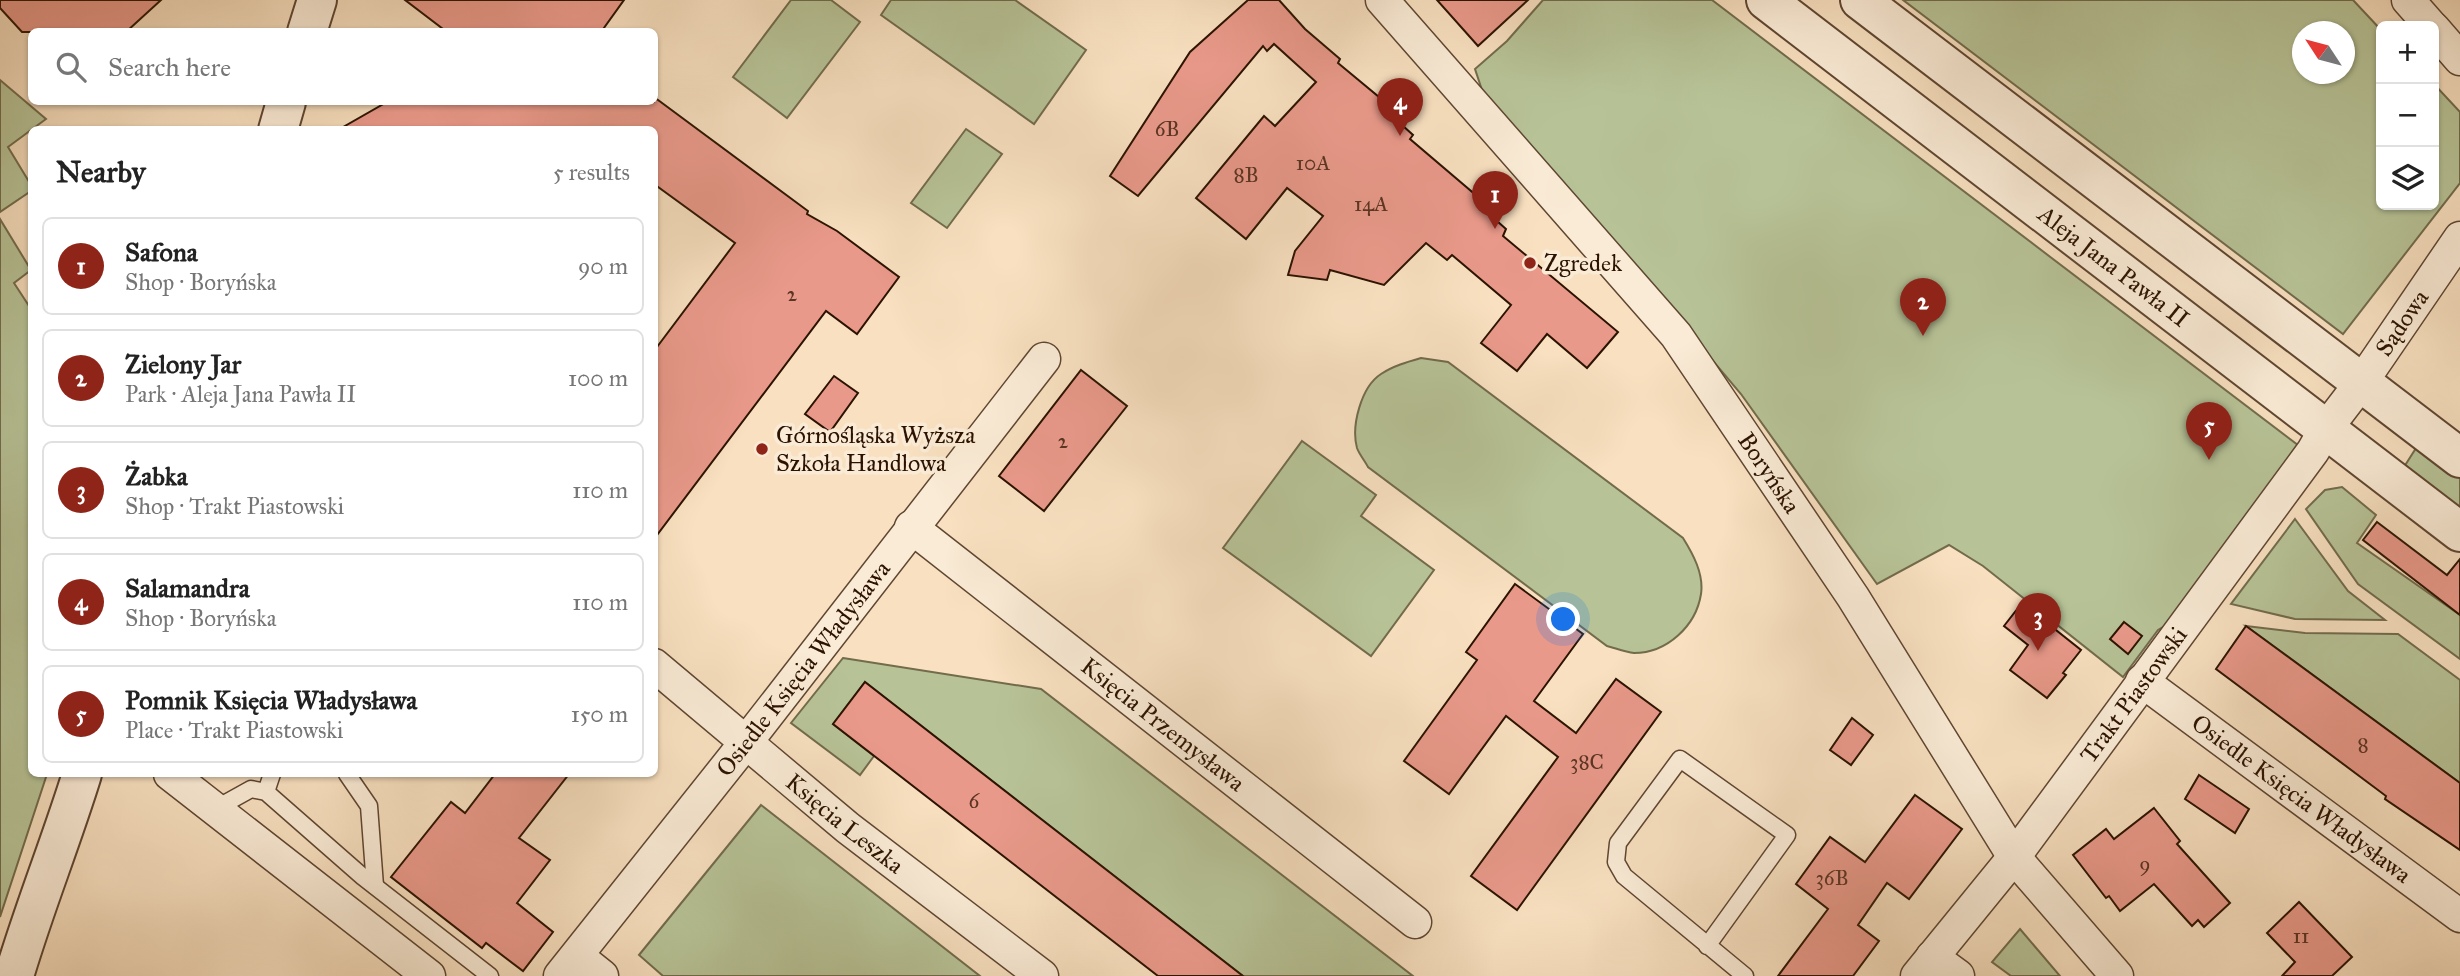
<!DOCTYPE html>
<meta charset="utf-8">
<style>
body{margin:0;font-family:"IM FELL Great Primer",serif;background:#f6f6f6;color:#222}
.controls{position:absolute;right:21px;top:21px;display:grid;overflow:hidden;border-radius:10px;box-shadow:0 2px 5px #0004}
.controls button{width:63px;height:63px;display:grid;place-items:center;padding:0;border:0;border-bottom:2px solid #e0e0e0;background:#fff;color:#222;font:35px sans-serif}
.compass{position:absolute;left:2292px;top:21px;width:63px;height:63px;border-radius:50%;background:#fff;box-shadow:0 2px 5px #0004;rotate:306deg}
.you{position:absolute;left:1564px;top:620px;width:24px;height:24px;margin:-18px;border:5px solid #fff;border-radius:50%;background:#1a73e8;box-shadow:0 0 0 10px #1a73e833}
.badge{display:grid;place-items:center;width:46px;height:46px;border-radius:50%;background:#8f2418;color:#fff;font-size:23px;font-weight:700}
.pin{position:absolute;translate:-50% -58px;filter:drop-shadow(0 2px 4px #0008)}
.pin::after{content:'';position:absolute;top:37px;width:24px;height:21px;background:inherit;clip-path:polygon(0 0,100% 0,50% 100%)}
.list{margin:0;padding:0;list-style:none}
h2{display:flex;justify-content:space-between;align-items:center;height:91px;margin:0;padding:0 28px;font-size:30px}
h2 small{font-size:23px;font-weight:400;color:#767676}
.list li{display:grid;grid-template-columns:46px 1fr auto;gap:21px;align-items:center;box-sizing:border-box;height:98px;margin:0 14px 14px;padding:0 14px;border:2px solid #e0e0e0;border-radius:10px}
.list b{display:block;font-size:26px;white-space:nowrap}
.list p{margin:0;font-size:23px;white-space:nowrap;color:#767676}
.list em{font-size:23px;font-style:normal;color:#767676}
.icon{flex:none;width:38px;height:38px;fill:none;stroke:currentColor;stroke-width:2;stroke-linecap:round;stroke-linejoin:round}
.map{position:relative;flex:none;width:2460px;height:976px;overflow:hidden}
.search{position:absolute;background:#fff;box-shadow:0 2px 5px #0004;left:28px;top:28px;width:630px;height:77px;display:flex;align-items:center;gap:18px;box-sizing:border-box;padding:0 24px;border-radius:10px;color:#767676;font-size:26px}
.panel{position:absolute;background:#fff;box-shadow:0 2px 5px #0004;left:28px;top:126px;width:630px;height:651px;border-radius:10px}
.map>svg:first-child{display:block}
.green{fill:#b7c397;stroke:#726b4c;stroke-width:2;fill-rule:evenodd}
.building{fill:#e9998a;stroke:#2c1301;stroke-width:2}
.lines{fill:none;stroke-linecap:round;stroke-linejoin:round}
.service-casing{stroke:#5f4631;stroke-width:19}
.minor-casing{stroke:#5f4631;stroke-width:35}
.tertiary-casing{stroke:#5f4631;stroke-width:42}
.service{stroke:#faebd6;stroke-width:16}
.minor{stroke:#faebd6;stroke-width:32}
.tertiary{stroke:#faebd6;stroke-width:38}
.poi-dot{fill:#8f2418;stroke:#faebd6;stroke-width:2.5}
.labels{text-anchor:middle;stroke-width:7;stroke-linejoin:round;paint-order:stroke}
.number-label{font-size:21px;fill:#5b3423}
.poi-label{font-size:24px;fill:#2c1301;stroke:#faebd6;text-anchor:start}
.street-label{font-size:24px;fill:#2c1301;stroke:#faebd6}
</style>
<div class="map">
<svg width="2460" height="976" viewBox="0 0 2460 976">
<rect width="100%" height="100%" fill="#f8e0c0"/>
<filter id="stains"><feTurbulence type="fractalNoise" baseFrequency=".00286" numOctaves="4"/><feColorMatrix values="0 0 0 0 .2 0 0 0 0 .09 0 0 0 0 .02 0 0 0 .5 -.17"/></filter>
<radialGradient id="worn" r=".72"><stop offset=".6" stop-color="#630" stop-opacity="0"/><stop offset="1" stop-color="#630" stop-opacity=".3"/></radialGradient>
<g class="green">
<polygon points="791,0 831,0 860,22 787,118 733,77"/>
<polygon points="891,0 1015,0 1086,50 1034,124 881,15"/>
<polygon points="1543,0 1712,0 2307,452 2187,613 2158,630 2123,677 1983,566 1949,545 1877,584 1741,394 1643,278 1488,108 1475,69 1507,41"/>
<path d="M 1903,0 L 2353,0 L 2381,30 L 2381,205 L 2434,205 L 2434,84 L 2460,112 L 2460,183 L 2343,334 ZM 2302,32 L 2344,32 L 2344,74 L 2302,74 Z"/>
<polygon points="0,80 46,119 8,147 31,185 31,191 0,212"/>
<polygon points="966,129 1002,154 947,228 911,203"/>
<polygon points="0,219 31,270 14,283 31,309 32,774 47,774 0,917"/>
<path d="M 1421,358 L 1448,362 L 1683,538 C 1693,554 1704,574 1701,594 C 1696,626 1667,653 1634,653 C 1625,652 1615,648 1607,646 L 1368,467 C 1365,461 1359,454 1357,448 C 1351,426 1361,387 1381,374 C 1393,366 1407,362 1421,358 Z"/>
<polygon points="1302,441 1376,495 1361,516 1434,570 1371,656 1223,548"/>
<polygon points="2418,445 2460,477 2460,510 2404,467"/>
<polygon points="2342,487 2376,515 2357,543 2460,615 2460,659 2358,584 2306,509 2325,490"/>
<polygon points="2295,519 2348,591 2385,620 2295,619 2231,604"/>
<polygon points="2246,626 2305,633 2398,634 2460,680 2460,783"/>
<polygon points="843,658 1041,689 1413,976 1243,976 865,682 833,724 874,756 860,775 791,723"/>
<polygon points="761,805 980,976 663,976 639,955"/>
<polygon points="2020,929 2060,976 2011,976 1992,962"/>
</g>
<g class="building">
<polygon points="0,0 161,0 126,32 22,32 0,8"/>
<polygon points="405,0 624,0 601,32 447,32"/>
<polygon points="1248,0 1279,0 1305,29 1340,59 1338,63 1397,112 1393,117 1413,135 1410,139 1491,208 1488,213 1506,229 1503,236 1618,332 1587,368 1547,334 1517,371 1481,343 1511,305 1452,255 1447,260 1426,243 1384,285 1330,270 1327,280 1288,275 1295,251 1323,216 1287,188 1246,239 1196,198 1264,116 1275,126 1316,82 1274,44 1267,51 1263,46 1138,196 1110,176 1190,52"/>
<polygon points="1437,0 1528,0 1478,46"/>
<polygon points="654,97 808,211 807,214 837,231 899,277 857,334 826,311 654,539 654,351 735,243 654,184 654,130 338,130 387,102 654,102"/>
<polygon points="1081,370 1127,406 1044,511 999,476"/>
<polygon points="834,376 858,393 830,432 805,414"/>
<polygon points="2377,522 2447,575 2460,559 2460,615 2363,540"/>
<polygon points="1515,584 1583,634 1534,701 1576,733 1616,679 1661,712 1517,910 1471,876 1558,757 1506,716 1449,794 1404,761 1477,660 1466,652"/>
<polygon points="2022,603 2081,650 2063,673 2066,675 2047,698 2010,670 2028,645 2004,626"/>
<polygon points="2124,622 2142,636 2128,654 2110,639"/>
<polygon points="2246,626 2460,783 2460,850 2385,799 2386,796 2216,669"/>
<polygon points="865,682 1243,976 1158,976 833,724"/>
<polygon points="1852,718 1873,735 1851,765 1830,750"/>
<polygon points="495,774 569,774 519,838 550,860 517,903 553,932 523,971 486,943 482,948 391,877 451,802 465,813"/>
<polygon points="2199,775 2249,809 2235,833 2185,799"/>
<polygon points="1915,795 1962,829 1909,899 1887,883 1858,925 1879,941 1853,976 1778,976 1828,909 1796,884 1830,837 1865,862"/>
<polygon points="2154,808 2180,841 2177,844 2230,903 2204,927 2198,920 2192,926 2154,884 2120,911 2109,896 2106,898 2073,855 2106,829 2114,839"/>
<polygon points="2299,902 2352,957 2332,976 2282,976 2295,962 2267,933"/>
</g>
<g class="lines">
<defs>
<g id="service">
<polyline points="347,774 369,806 375,886"/>
<polyline points="266,792 272,774"/>
<polyline points="215,809 251,789 266,792 363,877 490,976"/>
<polyline points="1707,946 1787,835 1680,759 1618,843 1616,862 1624,876 1745,976"/>
</g>
<g id="minor">
<path id="s1" d="M 1382,0 L 1676,335 L 1853,597 L 2014,857 L 2117,976"/>
<polyline points="2408,0 2431,26"/>
<polyline points="2434,29 2460,59"/>
<path id="s2" d="M 911,527 L 1415,922"/>
<path id="s3" d="M 654,665 L 848,828 L 1042,976"/>
<path id="s4" d="M 2142,681 L 2460,916"/>
<polyline points="170,774 429,976"/>
<polyline points="577,956 602,976"/>
<polyline points="1932,957 1958,976"/>
<path id="s5" d="M 560,976 L 747,741 L 1044,359"/>
<path id="s6" d="M 1917,976 L 2014,857 L 2313,451 L 2325,430 L 2361,383 L 2460,238"/>
</g>
<g id="tertiary">
<path id="s7" d="M 1766,0 L 2460,532"/>
<polyline points="1860,0 2460,458"/>
<polyline points="307,32 317,0"/>
<polyline points="278,130 286,102"/>
<path d="M 14,976 C 34,908 61,842 82,774"/>
</g>
</defs>
<use href="#service" class="service-casing"/>
<use href="#minor" class="minor-casing"/>
<use href="#tertiary" class="tertiary-casing"/>
<use href="#service" class="service"/>
<use href="#minor" class="minor"/>
<use href="#tertiary" class="tertiary"/>
</g>
<g class="poi-dot">
<circle cx="1530" cy="263" r="7"/>
<circle cx="762" cy="449" r="7"/>
</g>
<g class="labels">
<g class="number-label">
<text x="1167" y="136">6B</text>
<text x="1313" y="170">10A</text>
<text x="1246" y="182">8B</text>
<text x="1371" y="211">14A</text>
<text x="792" y="301">2</text>
<text x="1063" y="448">2</text>
<text x="2363" y="752">8</text>
<text x="1587" y="769">38C</text>
<text x="974" y="808">6</text>
<text x="2145" y="871">9</text>
<text x="1832" y="885">36B</text>
<text x="2301" y="943">11</text>
</g>
<g class="poi-label">
<text x="1544" y="271">Zgredek</text>
<text x="776" y="443">Górnośląska Wyższa<tspan x="776" dy="28">Szkoła Handlowa</tspan></text>
</g>
<g class="street-label">
<text dy="8" stroke="none"><textPath href="#s7" startOffset="438">Aleja Jana Pawła II</textPath></text>
<text dy="8" stroke="none"><textPath href="#s6" startOffset="814">Sądowa</textPath></text>
<text dy="8" stroke="none"><textPath href="#s1" startOffset="612">Boryńska</textPath></text>
<text dy="8" stroke="none"><textPath href="#s5" startOffset="392">Osiedle Księcia Władysława</textPath></text>
<text dy="8" stroke="none"><textPath href="#s6" startOffset="355">Trakt Piastowski</textPath></text>
<text dy="8" stroke="none"><textPath href="#s2" startOffset="320">Księcia Przemysława</textPath></text>
<text dy="8" stroke="none"><textPath href="#s4" startOffset="198">Osiedle Księcia Władysława</textPath></text>
<text dy="8" stroke="none"><textPath href="#s3" startOffset="248">Księcia Leszka</textPath></text>
</g>
</g>
<rect width="100%" height="100%" filter="url(#stains)"/>
<rect width="100%" height="100%" fill="url(#worn)"/>
</svg>
<div class="controls">
<button>+</button>
<button>−</button>
<button><svg class="icon" aria-label="layers" viewBox="0 0 24 24"><path d="M12 4l9 5-9 5-9-5zM3 14l9 5 9-5"/></svg></button>
</div>
<svg class="compass" viewBox="-18 -18 36 36"><path d="M0-13l5 13h-10z" fill="#e53935"/><path d="M0 13l5-13h-10z" fill="#767676"/></svg>
<div class="you"></div>
<div class="pin badge" style="left:1495px;top:229px">1</div>
<div class="pin badge" style="left:1923px;top:336px">2</div>
<div class="pin badge" style="left:2038px;top:651px">3</div>
<div class="pin badge" style="left:1400px;top:136px">4</div>
<div class="pin badge" style="left:2209px;top:460px">5</div>
<div class="search"><svg class="icon" aria-label="search" viewBox="0 0 24 24"><circle cx="10" cy="10" r="6"/><path d="M15 15l6 6"/></svg>Search here</div>
<section class="panel">
<h2>Nearby<small>5 results</small></h2>
<ul class="list">
<li><span class="badge">1</span><div><b>Safona</b><p>Shop · Boryńska</p></div><em>90 m</em></li>
<li><span class="badge">2</span><div><b>Zielony Jar</b><p>Park · Aleja Jana Pawła II</p></div><em>100 m</em></li>
<li><span class="badge">3</span><div><b>Żabka</b><p>Shop · Trakt Piastowski</p></div><em>110 m</em></li>
<li><span class="badge">4</span><div><b>Salamandra</b><p>Shop · Boryńska</p></div><em>110 m</em></li>
<li><span class="badge">5</span><div><b>Pomnik Księcia Władysława</b><p>Place · Trakt Piastowski</p></div><em>150 m</em></li>
</ul>
</section>
</div>
